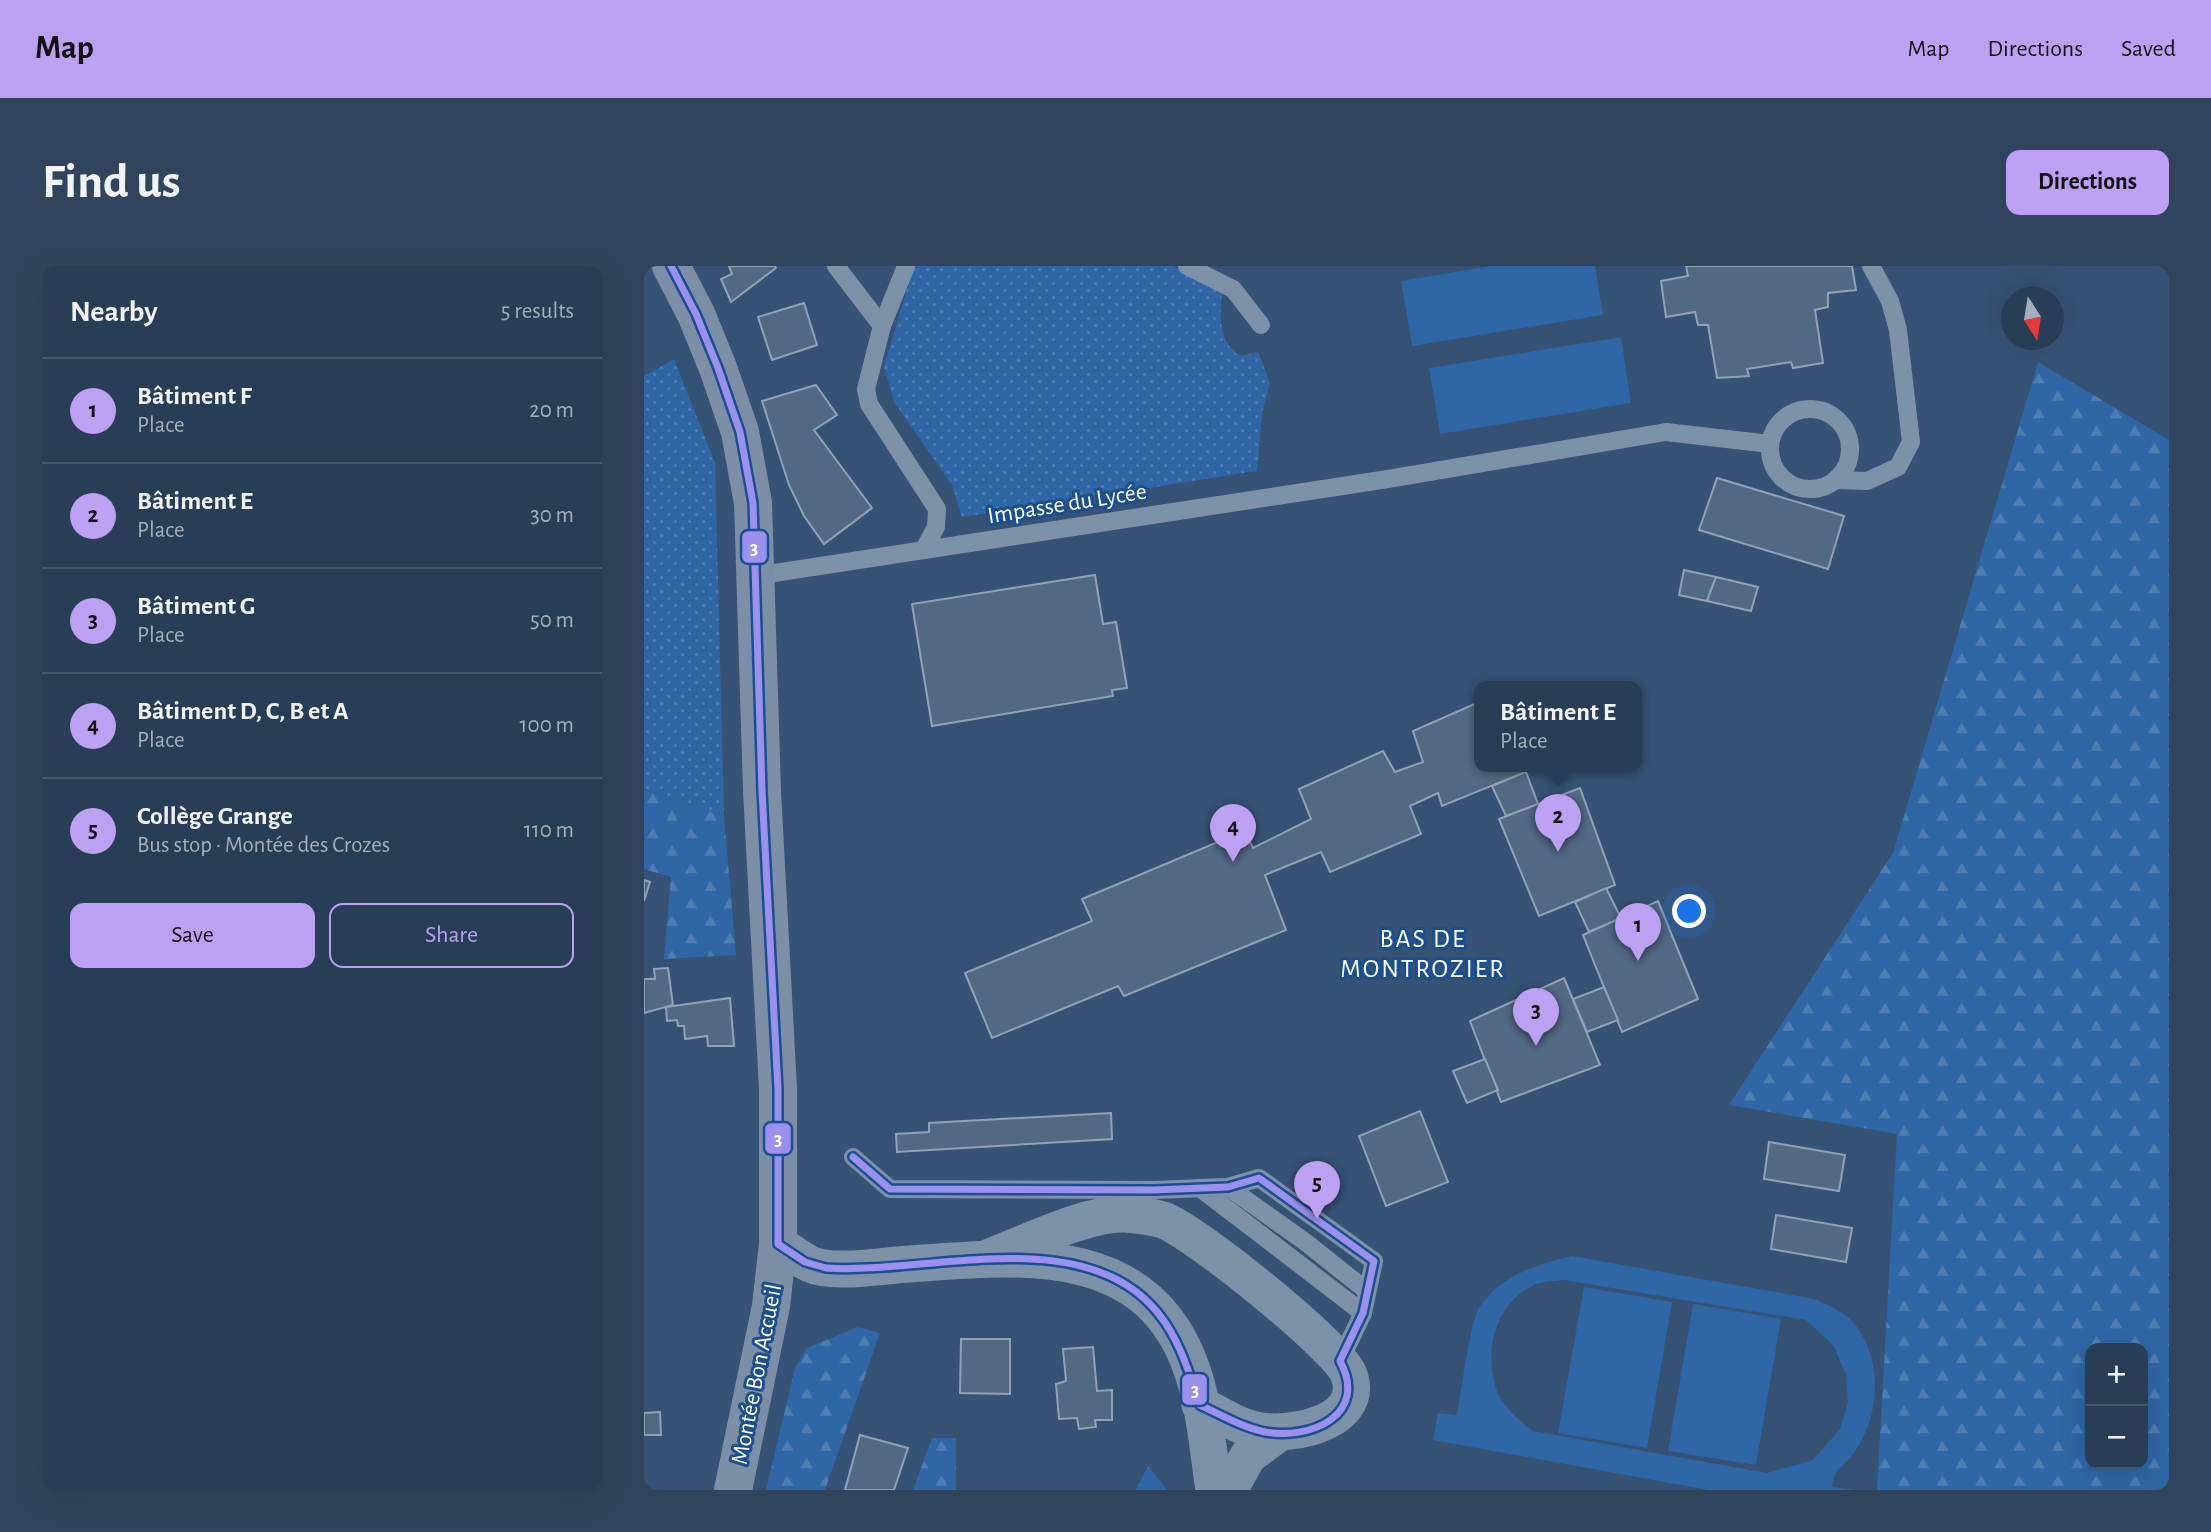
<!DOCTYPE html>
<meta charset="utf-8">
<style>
body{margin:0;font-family:"Alegreya Sans",sans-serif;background:#30455d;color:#f1f3f6}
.controls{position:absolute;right:21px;bottom:21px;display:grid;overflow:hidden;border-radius:14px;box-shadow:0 7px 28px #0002}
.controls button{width:63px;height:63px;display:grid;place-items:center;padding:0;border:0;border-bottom:2px solid #44576d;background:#283e57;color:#f1f3f6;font:35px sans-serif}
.compass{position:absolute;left:1357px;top:21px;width:63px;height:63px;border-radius:50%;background:#283e57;box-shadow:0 7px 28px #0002;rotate:168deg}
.you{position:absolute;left:1046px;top:646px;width:24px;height:24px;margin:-18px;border:5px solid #fff;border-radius:50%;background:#1a73e8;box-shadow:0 0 0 10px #1a73e833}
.badge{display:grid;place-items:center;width:46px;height:46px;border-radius:50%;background:#bca0f2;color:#111;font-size:23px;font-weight:700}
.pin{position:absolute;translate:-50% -58px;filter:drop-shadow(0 2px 4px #0008)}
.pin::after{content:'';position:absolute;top:37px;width:24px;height:21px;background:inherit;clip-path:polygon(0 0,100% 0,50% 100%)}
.popup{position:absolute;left:830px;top:415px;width:168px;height:91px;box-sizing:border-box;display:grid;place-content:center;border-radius:14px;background:#283e57;filter:drop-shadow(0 2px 5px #0005);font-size:23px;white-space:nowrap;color:#a5aeba}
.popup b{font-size:26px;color:#f1f3f6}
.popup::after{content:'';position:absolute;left:50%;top:100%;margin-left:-14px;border:14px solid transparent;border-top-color:#283e57}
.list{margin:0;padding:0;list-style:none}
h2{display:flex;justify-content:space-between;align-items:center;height:91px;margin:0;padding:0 28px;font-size:30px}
h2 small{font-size:23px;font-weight:400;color:#a5aeba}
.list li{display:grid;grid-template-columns:46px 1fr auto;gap:21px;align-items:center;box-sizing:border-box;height:105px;padding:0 28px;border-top:2px solid #44576d}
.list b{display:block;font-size:26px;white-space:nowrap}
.list p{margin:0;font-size:23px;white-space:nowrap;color:#a5aeba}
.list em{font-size:23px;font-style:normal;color:#a5aeba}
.actions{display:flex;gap:14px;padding:21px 28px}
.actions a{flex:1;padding:16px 0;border:2px solid #bca0f2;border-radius:14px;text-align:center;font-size:24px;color:#bca0f2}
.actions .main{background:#bca0f2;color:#111}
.map{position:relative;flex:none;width:1525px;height:1224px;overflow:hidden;border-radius:14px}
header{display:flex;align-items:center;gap:42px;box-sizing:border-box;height:98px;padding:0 35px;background:#bca0f2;color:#111}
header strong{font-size:33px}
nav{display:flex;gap:38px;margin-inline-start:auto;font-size:24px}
.intro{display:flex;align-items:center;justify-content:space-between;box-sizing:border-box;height:168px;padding:0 42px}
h1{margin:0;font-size:49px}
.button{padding:18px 32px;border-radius:14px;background:#bca0f2;color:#111;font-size:24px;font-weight:700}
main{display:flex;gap:42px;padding:0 42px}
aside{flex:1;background:#283e57;border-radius:14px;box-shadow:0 7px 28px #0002}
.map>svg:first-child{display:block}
.grass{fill:url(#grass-dots)}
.forest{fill:url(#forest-firs);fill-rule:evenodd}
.garden{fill:#2f66a5;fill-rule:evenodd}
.building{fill:#526984;stroke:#92a2b6;stroke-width:2}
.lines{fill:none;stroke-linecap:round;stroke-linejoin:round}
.lane{stroke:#7d92a8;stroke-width:18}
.street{stroke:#7d92a8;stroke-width:37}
.primary{stroke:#7d8ea7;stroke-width:38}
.bus-1-casing{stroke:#1b4f8f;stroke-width:12}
.bus-1{stroke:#9c90ef;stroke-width:7}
.labels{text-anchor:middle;stroke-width:6;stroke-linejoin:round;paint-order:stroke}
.street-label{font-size:24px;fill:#fff;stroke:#1b4f8f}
.neighbourhood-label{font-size:26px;letter-spacing:2px;fill:#fff;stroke:#1b4f8f}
.line-badge{stroke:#1b4f8f;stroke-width:2.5}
.badge-label{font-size:19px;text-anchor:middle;font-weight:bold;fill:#fff}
</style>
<header>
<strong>Map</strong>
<nav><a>Map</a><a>Directions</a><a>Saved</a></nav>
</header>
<div class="intro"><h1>Find us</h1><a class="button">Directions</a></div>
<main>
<aside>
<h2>Nearby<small>5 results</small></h2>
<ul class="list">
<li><span class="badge">1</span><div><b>Bâtiment F</b><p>Place</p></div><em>20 m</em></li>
<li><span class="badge">2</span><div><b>Bâtiment E</b><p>Place</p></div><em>30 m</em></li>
<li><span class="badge">3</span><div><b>Bâtiment G</b><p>Place</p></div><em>50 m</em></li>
<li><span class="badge">4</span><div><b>Bâtiment D, C, B et A</b><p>Place</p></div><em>100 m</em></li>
<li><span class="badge">5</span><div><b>Collège Grange</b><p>Bus stop · Montée des Crozes</p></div><em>110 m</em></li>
</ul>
<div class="actions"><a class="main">Save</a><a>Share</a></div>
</aside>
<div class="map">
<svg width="1525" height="1224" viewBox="0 0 1525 1224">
<defs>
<pattern id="grass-dots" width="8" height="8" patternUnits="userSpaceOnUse" patternTransform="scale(1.75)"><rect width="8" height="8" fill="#2f66a5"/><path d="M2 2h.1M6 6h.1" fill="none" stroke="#4e7db2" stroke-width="1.8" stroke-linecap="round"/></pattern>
<pattern id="forest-firs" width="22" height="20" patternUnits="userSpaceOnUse" patternTransform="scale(1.75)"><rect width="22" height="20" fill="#2f66a5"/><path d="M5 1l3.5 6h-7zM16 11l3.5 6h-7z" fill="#4e7db2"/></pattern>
</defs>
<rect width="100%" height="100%" fill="#365274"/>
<g class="grass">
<path d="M 270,0 L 529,0 L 578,24 C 577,49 572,75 597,90 L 614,86 L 626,117 L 618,147 L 613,205 L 318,251 L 308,219 L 250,136 L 240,100 Z"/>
<polygon points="30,93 71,197 80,550 0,523 0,110"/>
</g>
<g class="forest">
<path d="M 1394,96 L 1525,174 L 1525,1224 L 1233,1224 L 1253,868 L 1085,839 L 1249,587 ZM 1446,1082 L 1499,1082 L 1499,1198 L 1446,1198 Z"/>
<polygon points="0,523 80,550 92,689 20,693 27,611 0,603"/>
<polygon points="214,1061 236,1067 181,1224 122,1224 151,1102 163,1082"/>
<polygon points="288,1172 312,1172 312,1224 269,1224"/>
<polygon points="504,1200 523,1224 492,1224"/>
</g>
<g class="garden">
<polygon points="847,0 951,0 959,49 768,80 757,15"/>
<polygon points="977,71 987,137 796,168 785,102"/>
<path d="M 928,990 L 1171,1033 C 1181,1038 1196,1044 1204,1051 C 1240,1086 1238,1148 1210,1187 C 1198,1203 1191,1199 1188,1221 L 1211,1224 L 1064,1224 L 789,1174 L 794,1147 L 813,1149 C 817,1129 826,1056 835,1042 C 855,1010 893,998 928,990 ZM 920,1014 L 1162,1054 L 1190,1080 L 1202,1109 L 1204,1136 L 1196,1163 L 1169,1194 L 1123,1207 L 889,1165 C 875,1154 860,1142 853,1125 C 839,1086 851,1035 893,1018 C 901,1015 912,1015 920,1014 Z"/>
<polygon points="940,1021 1028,1036 1003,1182 914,1167"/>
<polygon points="1049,1038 1137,1053 1112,1199 1024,1185"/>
</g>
<g class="building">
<polygon points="85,0 131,0 132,2 87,36 77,13 88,8"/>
<polygon points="1042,0 1208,0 1212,24 1184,27 1184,41 1171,44 1179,97 1149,102 1147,96 1103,103 1105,110 1073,112 1064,59 1054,59 1051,46 1022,51 1017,15 1044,10"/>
<polygon points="160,37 173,79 128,94 114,51"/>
<polygon points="172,119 193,149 170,164 228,242 180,278 160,250 145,219 118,135"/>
<polygon points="1073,212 1200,250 1184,303 1055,264"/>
<polygon points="1040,304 1072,311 1063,335 1035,329"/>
<polygon points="451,309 459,358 472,356 483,422 468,424 469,430 288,460 268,338"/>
<polygon points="1072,311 1114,321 1107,345 1063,335"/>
<polygon points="835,436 835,500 896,500 798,540 794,527 766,540 777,568 686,606 677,586 621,609 642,664 480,730 474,720 348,772 321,707 448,655 438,633 600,565 609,582 667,553 655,523 739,485 751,506 779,496 769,465"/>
<polygon points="882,506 894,538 862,550 848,520"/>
<polygon points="936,522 971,619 895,650 855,553"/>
<polygon points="0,614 6,616 0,635"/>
<polygon points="962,622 977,652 945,666 931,636"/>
<polygon points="1014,635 1054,733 978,766 939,669"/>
<polygon points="24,702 29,739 0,747 0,713 11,713 10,703"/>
<polygon points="920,712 956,799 857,836 826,755"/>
<polygon points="960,721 974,754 943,766 929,733"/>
<polygon points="86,732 90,780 64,780 63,770 41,773 40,760 34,760 33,754 23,755 22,741"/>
<polygon points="841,793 854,824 823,837 809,805"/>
<polygon points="776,845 804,916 742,940 715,870"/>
<polygon points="467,847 468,873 253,886 252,868 285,866 285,857"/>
<polygon points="1125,876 1201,889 1195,925 1120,913"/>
<polygon points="1132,949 1208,962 1202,996 1127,983"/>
<polygon points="317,1073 366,1073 366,1128 316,1127"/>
<polygon points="449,1081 453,1125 468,1124 468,1154 451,1154 452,1161 435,1163 433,1152 415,1153 412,1118 422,1115 419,1083"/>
<polygon points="16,1146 17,1169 0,1169 0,1147"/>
<polygon points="216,1169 264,1182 250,1224 201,1224"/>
</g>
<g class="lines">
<g class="lane">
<polyline points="192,0 238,60 222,123 225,138 293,243 292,261 280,283"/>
<polyline points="543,0 589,23 617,59"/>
<polyline points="238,60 262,0"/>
<circle cx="1166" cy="183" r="40"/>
<polyline points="1191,214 1223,215 1254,201 1267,176 1254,64 1246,35 1227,0"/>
<polyline points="110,310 744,213 1022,166 1126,178"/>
<polyline points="209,891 246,923 510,924 584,921 615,912 730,995 719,1047 696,1095"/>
<polyline points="584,921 660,975 723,1025"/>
<polyline points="556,922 719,1047"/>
</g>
<g class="street">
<path d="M 134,978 C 145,984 155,993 166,998 C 189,1009 241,999 266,998 C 376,990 504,975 548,1104 C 561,1141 564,1185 570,1224"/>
<path d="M 341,993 C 378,979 444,946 482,948 C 493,949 509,951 519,954 C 550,965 695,1081 705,1109 C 723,1159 637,1174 604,1162 C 588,1157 572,1146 556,1139"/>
<polyline points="585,1224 604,1190 635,1167"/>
</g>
<polyline class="primary" points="27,0 52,48 74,102 96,166 109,237 118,525 134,823 134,978 127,1040 89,1224"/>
<defs>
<path id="bus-1" d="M 27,0 L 52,48 L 74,102 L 96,166 L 109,237 L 118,525 L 134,823 L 134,978 L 161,996 L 182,1002 C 281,1009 440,955 514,1047 C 536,1074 545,1107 556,1139 C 577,1149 598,1161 621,1166 C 667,1174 725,1149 696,1095 L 719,1047 L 730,995 L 615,912 L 584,921 L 510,924 L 246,923 L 209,891"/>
</defs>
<use href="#bus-1" class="bus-1-casing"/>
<use href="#bus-1" class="bus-1"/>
</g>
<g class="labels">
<g class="street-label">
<text transform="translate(423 237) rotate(-9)" y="8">Impasse du Lycée</text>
<text transform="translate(112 1108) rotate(-79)" y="8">Montée Bon Accueil</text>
</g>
<g class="neighbourhood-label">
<text x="779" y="681">BAS DE<tspan x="779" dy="30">MONTROZIER</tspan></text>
</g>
</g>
<g class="line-badge">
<rect x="97" y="264" width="27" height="34" rx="7" fill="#9c90ef"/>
<rect x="120" y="856" width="28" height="33" rx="7" fill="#9c90ef"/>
<rect x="537" y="1107" width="27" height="33" rx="7" fill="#9c90ef"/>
</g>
<g class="badge-label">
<text x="110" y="288">3</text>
<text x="134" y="879">3</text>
<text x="551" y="1130">3</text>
</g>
</svg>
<div class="controls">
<button>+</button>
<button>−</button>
</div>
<svg class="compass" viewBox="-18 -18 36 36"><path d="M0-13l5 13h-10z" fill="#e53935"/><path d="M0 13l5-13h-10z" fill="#a5aeba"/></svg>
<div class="you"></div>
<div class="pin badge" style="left:994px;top:695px">1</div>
<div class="pin badge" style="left:914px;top:586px">2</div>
<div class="popup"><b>Bâtiment E</b>Place</div>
<div class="pin badge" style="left:892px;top:780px">3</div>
<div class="pin badge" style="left:589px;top:596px">4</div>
<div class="pin badge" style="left:673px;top:953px">5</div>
</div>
</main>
